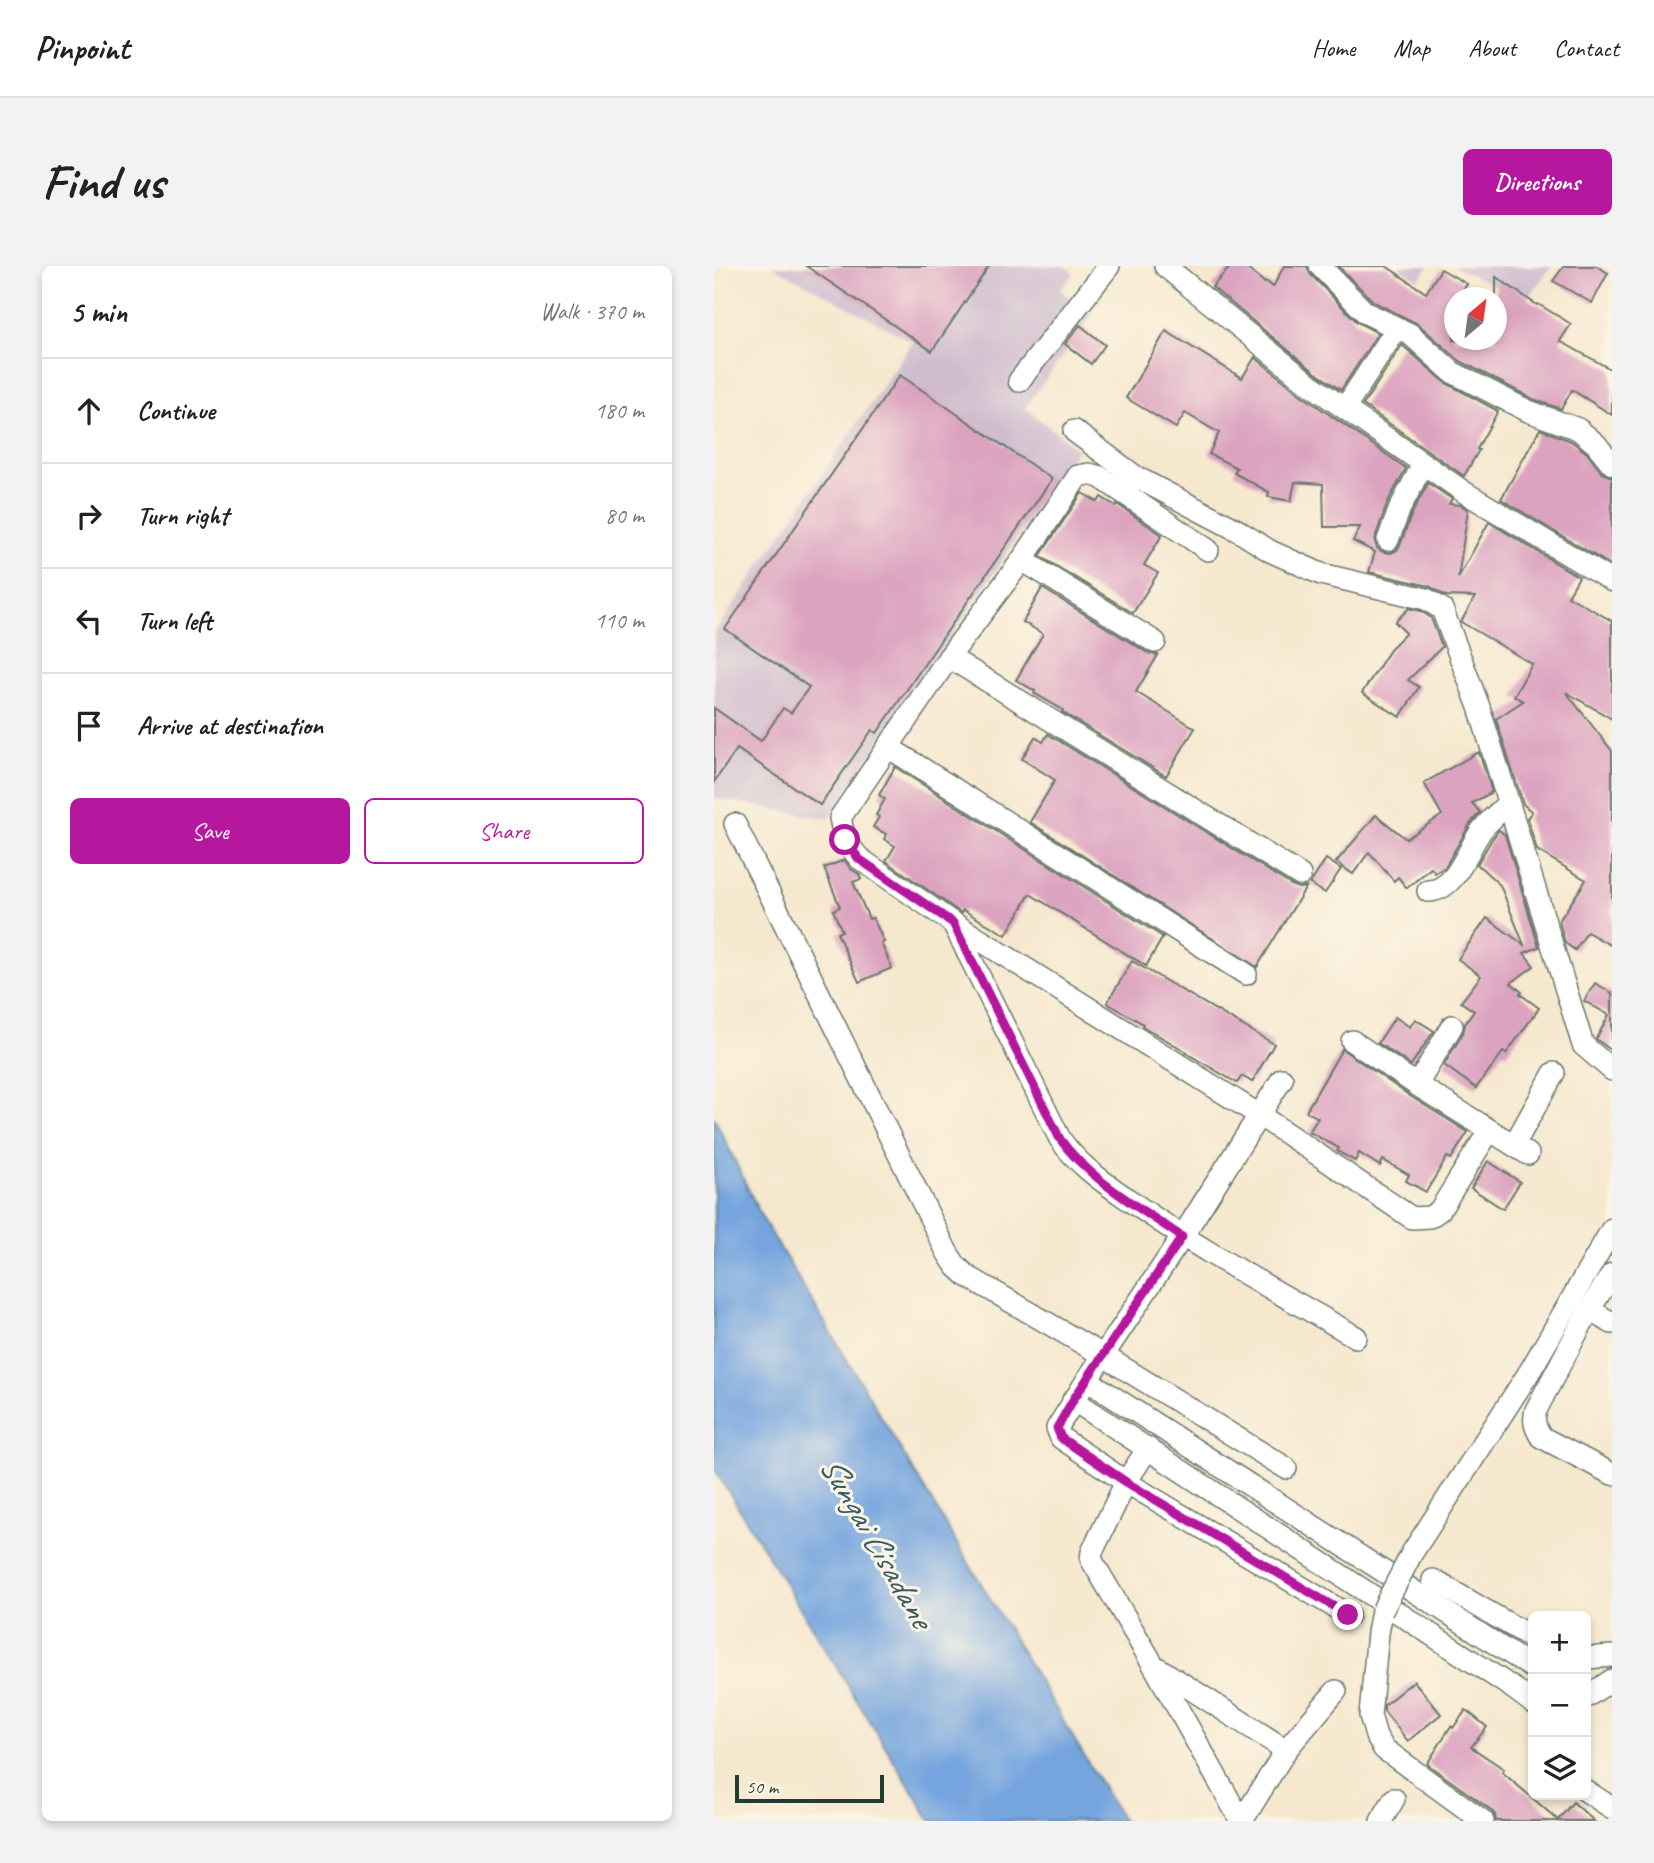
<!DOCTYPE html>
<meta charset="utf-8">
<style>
body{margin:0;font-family:Caveat,sans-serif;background:#f2f2f2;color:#222}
.controls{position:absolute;right:21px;bottom:21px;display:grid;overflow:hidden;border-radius:10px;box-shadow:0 4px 10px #0003}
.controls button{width:63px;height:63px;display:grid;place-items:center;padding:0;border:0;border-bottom:2px solid #e0e0e0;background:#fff;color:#222;font:35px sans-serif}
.compass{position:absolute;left:730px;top:21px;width:63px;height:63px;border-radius:50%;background:#fff;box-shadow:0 4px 10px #0003;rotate:29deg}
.scale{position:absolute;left:21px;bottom:18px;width:149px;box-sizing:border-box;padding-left:7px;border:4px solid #1f3d34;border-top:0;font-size:19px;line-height:24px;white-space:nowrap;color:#1f3d34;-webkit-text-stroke:5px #fcf5e5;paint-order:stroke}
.stop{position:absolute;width:21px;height:21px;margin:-16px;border:5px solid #b5179e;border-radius:50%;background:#fff}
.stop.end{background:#b5179e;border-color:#fff;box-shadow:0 2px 7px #0008}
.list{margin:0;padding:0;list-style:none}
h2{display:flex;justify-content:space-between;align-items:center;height:91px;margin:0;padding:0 28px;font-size:30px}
h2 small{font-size:23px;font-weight:400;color:#767676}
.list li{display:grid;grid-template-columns:46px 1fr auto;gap:21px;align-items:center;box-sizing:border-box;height:105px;padding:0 28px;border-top:2px solid #e0e0e0}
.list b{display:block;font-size:26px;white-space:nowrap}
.list em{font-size:23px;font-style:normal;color:#767676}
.actions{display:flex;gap:14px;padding:21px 28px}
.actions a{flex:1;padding:16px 0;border:2px solid #b5179e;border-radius:10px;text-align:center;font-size:24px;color:#b5179e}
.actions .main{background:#b5179e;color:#fff}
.icon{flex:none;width:38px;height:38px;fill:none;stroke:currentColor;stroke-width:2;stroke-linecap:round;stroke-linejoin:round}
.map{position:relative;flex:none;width:898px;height:1555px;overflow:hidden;border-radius:10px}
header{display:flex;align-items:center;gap:42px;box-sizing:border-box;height:98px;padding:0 35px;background:#fff;border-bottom:2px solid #e0e0e0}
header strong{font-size:33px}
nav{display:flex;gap:38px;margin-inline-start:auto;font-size:24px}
.intro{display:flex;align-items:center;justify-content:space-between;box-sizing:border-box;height:168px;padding:0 42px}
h1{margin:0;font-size:49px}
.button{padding:18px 32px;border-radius:10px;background:#b5179e;color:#fff;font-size:24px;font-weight:700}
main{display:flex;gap:42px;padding:0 42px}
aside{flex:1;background:#fff;border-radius:10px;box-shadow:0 4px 10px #0003}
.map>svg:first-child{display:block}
.industrial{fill:#cfbdcf}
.water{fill:#74a4de;stroke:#4a7089;stroke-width:2}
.building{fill:#dba3c0}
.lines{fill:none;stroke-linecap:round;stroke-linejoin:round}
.minor-casing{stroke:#6a796a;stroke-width:24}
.minor{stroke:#fff;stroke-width:21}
.minor-bridge-casing{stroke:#6a796a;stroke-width:24;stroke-linecap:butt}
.minor-bridge{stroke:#fff;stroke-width:21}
.route{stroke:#b5179e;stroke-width:9}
.labels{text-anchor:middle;stroke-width:6;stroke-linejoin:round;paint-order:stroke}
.water-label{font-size:35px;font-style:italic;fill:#395c67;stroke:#fcf5e5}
</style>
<header>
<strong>Pinpoint</strong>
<nav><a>Home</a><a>Map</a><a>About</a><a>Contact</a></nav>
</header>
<div class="intro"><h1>Find us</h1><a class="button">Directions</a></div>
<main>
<aside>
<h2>5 min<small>Walk · 370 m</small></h2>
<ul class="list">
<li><svg class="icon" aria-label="ahead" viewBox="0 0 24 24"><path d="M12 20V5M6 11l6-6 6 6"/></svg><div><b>Continue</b></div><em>180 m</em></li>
<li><svg class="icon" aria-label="right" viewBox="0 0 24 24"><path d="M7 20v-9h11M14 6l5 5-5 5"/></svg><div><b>Turn right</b></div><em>80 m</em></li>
<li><svg class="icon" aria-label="left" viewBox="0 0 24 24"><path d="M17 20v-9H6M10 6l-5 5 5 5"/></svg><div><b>Turn left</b></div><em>110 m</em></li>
<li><svg class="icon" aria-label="arrive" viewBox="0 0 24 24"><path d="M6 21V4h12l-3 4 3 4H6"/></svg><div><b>Arrive at destination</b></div></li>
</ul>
<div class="actions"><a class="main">Save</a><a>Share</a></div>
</aside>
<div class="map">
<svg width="898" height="1555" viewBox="0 0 898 1555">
<rect width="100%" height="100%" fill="#fcf5e5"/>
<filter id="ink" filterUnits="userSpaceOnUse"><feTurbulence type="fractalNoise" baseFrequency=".0143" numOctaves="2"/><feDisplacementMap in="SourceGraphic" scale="14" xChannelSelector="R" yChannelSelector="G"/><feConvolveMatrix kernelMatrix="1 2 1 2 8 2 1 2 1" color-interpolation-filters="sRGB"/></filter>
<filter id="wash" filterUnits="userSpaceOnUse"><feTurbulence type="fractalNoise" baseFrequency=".00686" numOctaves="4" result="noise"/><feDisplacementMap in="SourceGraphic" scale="28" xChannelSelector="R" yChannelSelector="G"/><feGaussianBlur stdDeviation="1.57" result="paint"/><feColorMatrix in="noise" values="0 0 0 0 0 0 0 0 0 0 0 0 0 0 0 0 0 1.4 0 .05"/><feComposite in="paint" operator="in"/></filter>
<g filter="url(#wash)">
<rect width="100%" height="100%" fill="#f6e8cf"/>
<g class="industrial">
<polygon points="58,0 351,0 360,8 346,24 378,49 311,142 363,183 114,553 0,532 0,367 199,76"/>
<polygon points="684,0 715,0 704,14"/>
<polygon points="739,0 837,0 812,35"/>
</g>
<polygon class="water" points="0,851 47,950 409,1555 217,1555 0,1202"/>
<g id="blocks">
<g class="building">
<polygon points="92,0 275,0 218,85"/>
<polygon points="517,0 530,0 551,17 553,16 559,21 570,0 593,0 597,9 643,56 664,67 627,124 602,107 498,21"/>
<polygon points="624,0 672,0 712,27 727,3 753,18 744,32 740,32 740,74 782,74 782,11 823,39 824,38 857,58 846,75 898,104 898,149 858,124 847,143 819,133 746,95 704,58 660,36"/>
<polygon points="850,0 882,0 894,7 878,37 839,15"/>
<polygon points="366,59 391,79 377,98 351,78"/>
<polygon points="452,65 528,112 541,91 586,128 692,202 674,236 662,269 661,277 663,282 669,286 677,287 683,284 686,279 698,247 714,217 738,233 735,238 747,239 754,244 744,312 775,256 865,311 854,330 898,355 898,453 852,426 898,485 898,680 873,666 861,684 851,677 845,655 872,614 823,584 813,552 818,546 809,538 782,453 809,435 800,430 818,398 747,356 761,331 732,330 715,320 655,306 661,286 639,275 646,261 610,261 609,218 581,216 577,235 554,231 555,226 520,207 523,202 495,188 505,167 471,147 462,162 412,132"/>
<polygon points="688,79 732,117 784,145 763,183 765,184 750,210 649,139"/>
<polygon points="186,109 338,213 163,467 158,464 106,539 23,483 0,516 0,442 47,475 69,442 77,447 95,421 11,363"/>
<polygon points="826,163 857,175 873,187 888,207 898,211 898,300 787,233"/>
<polygon points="368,227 384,236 387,231 402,240 403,238 448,269 430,299 444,307 419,347 326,290"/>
<polygon points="328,322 434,387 444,389 422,426 481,462 452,510 348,446 349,444 320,427 321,425 302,414 329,368 309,356"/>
<polygon points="695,342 707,345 717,352 728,381 694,414 705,421 686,451 648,427 678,381 692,367 681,356"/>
<polygon points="334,468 579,620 585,622 592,621 543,701 316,556 341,514 308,493 321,471 329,476"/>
<polygon points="765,486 778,526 758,537 766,546 756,558 731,601 721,607 717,602 693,622 684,611 680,615 655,586 639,608 622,596 662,549 692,573 728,549 710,517"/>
<polygon points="181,501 449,671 432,700 316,628 292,669 249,644 247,647 172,595 181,580 170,573 172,568 159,561 165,551 162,549 171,533 165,529"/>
<polygon points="785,564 791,569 825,681 810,687 820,700 797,717 808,726 806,728 825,742 792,788 789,786 762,822 730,799 749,767 751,758 760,745 747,736 767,710 744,693 773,652 810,679 786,619 763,598 778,573"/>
<polygon points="612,593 627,603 611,627 596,618"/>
<polygon points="130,594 137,603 145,608 147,613 139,616 155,653 159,652 170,676 167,677 178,702 145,716 123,667 128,665 119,644 126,641 110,602"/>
<polygon points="418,695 560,778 538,816 528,810 523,817 472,787 473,786 428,760 429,758 393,737"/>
<polygon points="881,717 898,727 898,785 882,773 895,749 870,735"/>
<polygon points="681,751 696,761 701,753 720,765 697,799 664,777"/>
<polygon points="628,783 696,830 754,866 737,893 733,891 712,926 692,915 695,909 669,894 666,900 645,887 641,895 623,885 625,882 595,866 604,852 592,845"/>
<polygon points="774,895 806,916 789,943 757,922"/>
<polygon points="700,1415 727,1448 694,1475 670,1445 670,1439"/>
<polygon points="752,1444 773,1461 757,1481 790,1503 788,1506 844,1554 859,1536 880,1555 782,1555 781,1549 777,1544 713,1498 737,1460 739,1462"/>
</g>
</g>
</g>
<g filter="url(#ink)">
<use href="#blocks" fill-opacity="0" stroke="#6a796a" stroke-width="2"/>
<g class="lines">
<defs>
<g id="minor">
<polyline points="451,0 594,117 750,226 898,315"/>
<polyline points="606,0 652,47 696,68 738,106 814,145 864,163 882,178 898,198"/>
<polyline points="305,115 395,0"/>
<polyline points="631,142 683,62"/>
<polyline points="360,165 422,211 523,264 556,285 607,308 712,333 728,343 765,441 869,779 898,804"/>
<polyline points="674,274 686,242 709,198"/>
<polyline points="494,284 386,211 375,208 364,210 308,294 235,391 126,552 131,574 145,592 239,657 545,849 698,952 716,951 726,944 775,865"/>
<polyline points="308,294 441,376"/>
<polyline points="235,391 586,609"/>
<polyline points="174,481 532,708"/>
<polyline points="21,558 233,986 242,1000 253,1010 390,1090 572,1202"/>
<path d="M 714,625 C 742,625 753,584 767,565 C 774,555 786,546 794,537"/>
<path d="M 240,659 L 346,873 C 366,902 394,919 422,939 C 492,988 568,1028 642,1071"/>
<polyline points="638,775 703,819 814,888"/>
<polyline points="568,813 468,971 373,1114 343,1162 347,1172 412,1216 634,1349"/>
<polyline points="703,819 738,760"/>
<polyline points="800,879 840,807"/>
<path d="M 898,1008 L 875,1044 L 822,1144 C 819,1155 821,1162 827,1171 L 898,1208"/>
<polyline points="875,1044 898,1057"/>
<polyline points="373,1114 819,1402"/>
<polyline points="359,1134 799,1422 819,1437"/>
<polyline points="434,1182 412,1216 378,1286 377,1293 440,1400 527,1555"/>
<polyline points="698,1287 816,1105 898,963"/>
<polyline points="719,1314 819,1372"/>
<polyline points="668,1345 664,1367 656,1449 662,1470 670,1483 769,1555"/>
<polyline points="872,1392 898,1390"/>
<polyline points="444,1402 572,1484"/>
<polyline points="872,1431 898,1414"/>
<polyline points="872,1525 898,1542"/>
<polyline points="528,1555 572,1484 622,1425"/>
<polyline points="667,1555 680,1533"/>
</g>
</defs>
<use href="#minor" class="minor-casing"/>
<use href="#minor" class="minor"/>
<defs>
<polyline id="minor-bridge" points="668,1345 698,1287"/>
</defs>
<use href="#minor-bridge" class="minor-bridge-casing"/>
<use href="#minor-bridge" class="minor-bridge"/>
</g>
</g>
<g class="lines" filter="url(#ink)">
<path class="route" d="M 131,574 L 145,593 L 239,657 L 346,873 C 374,913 428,943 468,971 L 359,1134 L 343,1162 L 347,1172 L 412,1216 L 634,1349"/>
</g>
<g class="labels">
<g class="water-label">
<text transform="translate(163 1275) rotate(60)" y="12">Sungai Cisadane</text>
</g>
</g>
</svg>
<div class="controls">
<button>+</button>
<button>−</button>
<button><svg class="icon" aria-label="layers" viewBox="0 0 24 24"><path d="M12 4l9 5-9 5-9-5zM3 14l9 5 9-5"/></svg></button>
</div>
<svg class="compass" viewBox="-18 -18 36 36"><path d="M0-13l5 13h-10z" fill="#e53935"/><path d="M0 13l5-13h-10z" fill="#767676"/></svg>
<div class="scale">50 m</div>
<div class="stop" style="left:131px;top:574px"></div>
<div class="stop end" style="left:634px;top:1349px"></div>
</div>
</main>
